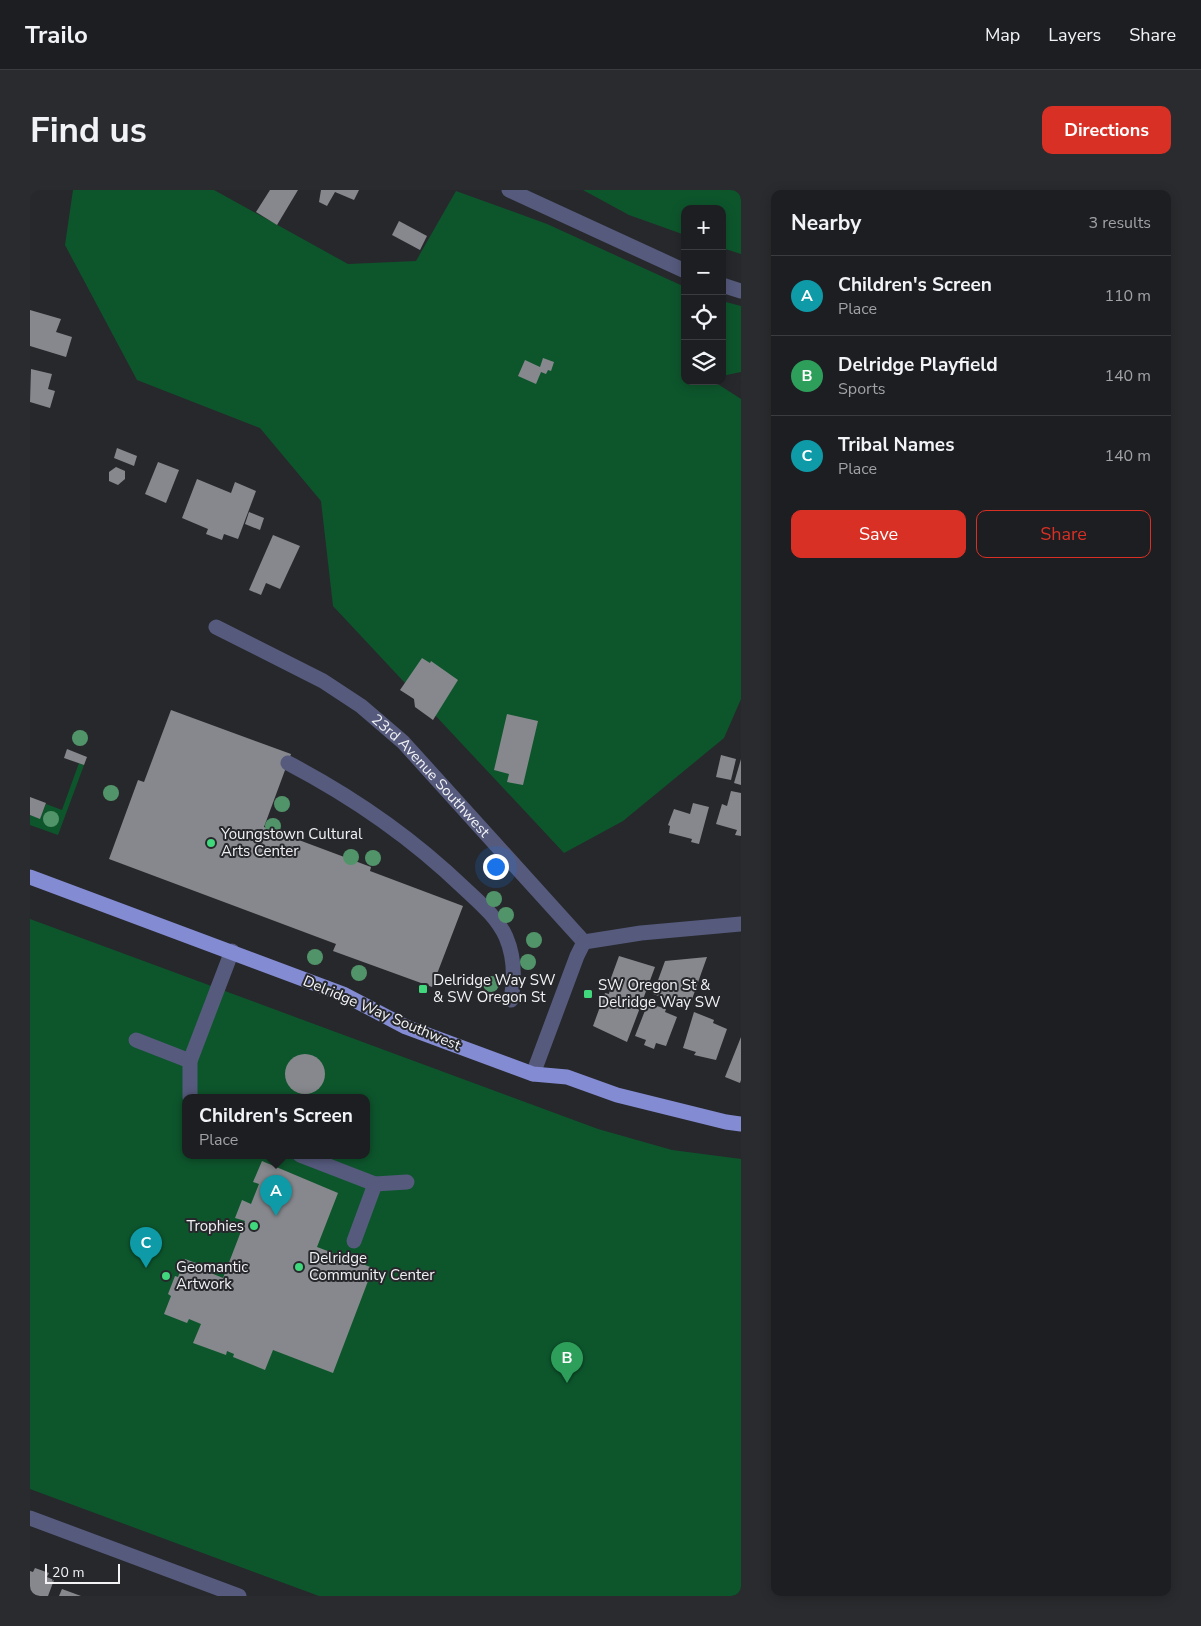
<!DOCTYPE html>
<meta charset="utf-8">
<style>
body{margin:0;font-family:"Nunito Sans",sans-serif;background:#2a2b2e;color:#f1f3f6}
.controls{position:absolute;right:15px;top:15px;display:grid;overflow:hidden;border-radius:10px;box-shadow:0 2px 12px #0003}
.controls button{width:45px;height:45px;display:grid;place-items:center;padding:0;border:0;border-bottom:1px solid #3b3c3f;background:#1d1e21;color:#f1f3f6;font:25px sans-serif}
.scale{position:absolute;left:15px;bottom:12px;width:75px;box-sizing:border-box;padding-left:5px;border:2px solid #f2f2f5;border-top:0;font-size:14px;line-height:18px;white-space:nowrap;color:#f2f2f5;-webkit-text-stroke:4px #27282c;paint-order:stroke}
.you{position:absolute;left:465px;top:676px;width:18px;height:18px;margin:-12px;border:4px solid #fff;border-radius:50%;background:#1a73e8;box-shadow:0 0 0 8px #1a73e833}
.badge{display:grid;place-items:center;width:32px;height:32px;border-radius:50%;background:#d93025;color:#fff;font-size:16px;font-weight:700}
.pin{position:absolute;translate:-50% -41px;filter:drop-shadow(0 1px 2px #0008)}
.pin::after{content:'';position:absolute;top:26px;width:18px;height:15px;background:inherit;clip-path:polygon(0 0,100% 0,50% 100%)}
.popup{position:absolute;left:152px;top:904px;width:188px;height:65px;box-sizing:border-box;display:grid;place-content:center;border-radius:10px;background:#1d1e21;filter:drop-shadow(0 1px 4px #0005);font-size:16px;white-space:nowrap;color:#a0a2a5}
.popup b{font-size:19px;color:#f1f3f6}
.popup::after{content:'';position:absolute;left:50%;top:100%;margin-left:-10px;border:10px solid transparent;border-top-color:#1d1e21}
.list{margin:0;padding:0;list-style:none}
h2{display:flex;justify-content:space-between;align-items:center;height:65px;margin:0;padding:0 20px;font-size:21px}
h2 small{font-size:16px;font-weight:400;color:#a0a2a5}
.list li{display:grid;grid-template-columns:32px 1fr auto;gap:15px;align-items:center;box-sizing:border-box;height:80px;padding:0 20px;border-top:1px solid #3b3c3f}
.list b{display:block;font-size:19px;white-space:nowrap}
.list p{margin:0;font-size:16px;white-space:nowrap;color:#a0a2a5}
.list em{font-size:16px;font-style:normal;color:#a0a2a5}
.actions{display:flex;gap:10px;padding:15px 20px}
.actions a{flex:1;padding:11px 0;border:1px solid #d93025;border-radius:10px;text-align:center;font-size:18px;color:#d93025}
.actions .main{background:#d93025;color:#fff}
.icon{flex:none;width:28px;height:28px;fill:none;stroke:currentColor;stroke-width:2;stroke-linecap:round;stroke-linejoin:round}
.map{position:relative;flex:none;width:711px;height:1406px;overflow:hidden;border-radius:10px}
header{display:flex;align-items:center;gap:30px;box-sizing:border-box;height:70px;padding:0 25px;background:#1d1e21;border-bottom:1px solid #3b3c3f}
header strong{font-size:24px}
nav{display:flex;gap:28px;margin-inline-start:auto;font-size:18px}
.intro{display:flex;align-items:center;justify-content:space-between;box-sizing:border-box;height:120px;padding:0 30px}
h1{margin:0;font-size:35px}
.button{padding:12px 22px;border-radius:10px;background:#d93025;color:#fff;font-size:18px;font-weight:700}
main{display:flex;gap:30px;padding:0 30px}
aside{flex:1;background:#1d1e21;border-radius:10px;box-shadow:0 2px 12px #0003}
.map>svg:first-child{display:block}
.green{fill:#0d562c;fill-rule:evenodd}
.building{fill:#87888d}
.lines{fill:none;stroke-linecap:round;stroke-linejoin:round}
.minor{stroke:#565a7d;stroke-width:15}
.major{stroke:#838bd2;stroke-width:15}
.tree{fill:#52946a}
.poi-dot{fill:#41d77c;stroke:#27282c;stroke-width:2}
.labels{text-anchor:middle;stroke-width:4;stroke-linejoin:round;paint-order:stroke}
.street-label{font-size:15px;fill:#f2f2f5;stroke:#27282c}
.poi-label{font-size:15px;fill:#f2f2f5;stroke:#27282c;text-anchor:start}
</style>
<header>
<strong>Trailo</strong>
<nav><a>Map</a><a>Layers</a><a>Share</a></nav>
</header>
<div class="intro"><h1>Find us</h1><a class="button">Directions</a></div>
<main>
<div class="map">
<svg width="711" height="1406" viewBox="0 0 711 1406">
<rect width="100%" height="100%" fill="#27282c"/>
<g class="green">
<polygon points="43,0 184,0 318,74 386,71 426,1 517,34 655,97 655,191 683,191 711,209 711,509 694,548 593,631 534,663 303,416 291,311 230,238 107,190 35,55"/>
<polygon points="553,0 711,0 711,64 692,58 692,19 655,19 655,45 599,25"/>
<polygon points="692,111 711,116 711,182 692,186"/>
<polygon points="49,573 54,575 28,645 0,635 0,625 10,628 16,614 32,620"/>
<path d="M 0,729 L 568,939 L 642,960 L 711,969 L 711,1406 L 289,1406 L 0,1299 ZM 156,907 L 336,907 L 336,965 L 156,965 Z"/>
</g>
<g class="building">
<polygon points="240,0 268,0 247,35 226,22"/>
<polygon points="291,0 329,0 324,10 305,2 297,16 289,12"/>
<polygon points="369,31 397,46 390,60 362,45"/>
<polygon points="0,120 31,129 26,142 42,147 36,167 0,156"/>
<polygon points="513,168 524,172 521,181 518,180 516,184 511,182 506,194 488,186 495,170 510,177"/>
<polygon points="1,179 22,184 18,199 25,201 20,218 0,212"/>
<polygon points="87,258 107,266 104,276 84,268"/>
<polygon points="128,272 149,280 136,313 115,304"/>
<polygon points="86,277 95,281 95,289 88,295 79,291 79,282"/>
<polygon points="167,289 201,303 205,292 226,301 208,349 194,344 192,350 176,344 178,339 152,328"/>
<polygon points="219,322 234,328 230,340 215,334"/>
<polygon points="243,345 270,356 250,399 236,393 231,405 219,400"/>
<polygon points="392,468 400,473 401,471 428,490 403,530 385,517 384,509 370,500"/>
<polygon points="141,520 261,564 234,637 341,677 340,681 433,716 402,797 303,761 306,754 79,669 108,590 114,592"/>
<polygon points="477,524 508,531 493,595 477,592 479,584 464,580"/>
<polygon points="37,559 57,567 54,575 34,568"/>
<polygon points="691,565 706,569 701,590 686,587"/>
<polygon points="711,569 711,595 704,593"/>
<polygon points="701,601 711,603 711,646 705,645 707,640 686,634 692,614 697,616"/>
<polygon points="0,607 16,613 10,629 0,625"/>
<polygon points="663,613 679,617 669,654 661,652 662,649 639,643 640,636 638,635 644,619 660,624"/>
<polygon points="589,766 625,777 612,812 608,810 607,814 611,815 597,852 563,836 575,803 579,804 580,800 577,799"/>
<polygon points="677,767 661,812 644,806 643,811 623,804 635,771"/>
<polygon points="618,813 636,819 635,822 647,827 636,856 626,853 624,859 614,855 616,850 605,846"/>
<polygon points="664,822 684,830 683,833 697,839 686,870 664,865 666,862 653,858"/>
<polygon points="711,847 711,890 710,893 695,887"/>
<circle cx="275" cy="884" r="20"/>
<polygon points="232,971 308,1003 287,1057 343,1078 303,1183 243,1160 235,1180 203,1167 204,1164 197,1161 196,1165 163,1153 171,1134 159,1129 157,1133 134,1124 141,1106 138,1104 145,1086 148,1087 155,1069 177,1077 176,1081 193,1088 215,1031 205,1028 212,1010 221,1014 229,994 223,992"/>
<polygon points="5,1378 19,1383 17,1387 24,1390 18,1406 0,1406 0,1381 3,1382"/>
<polygon points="32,1399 51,1406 29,1406"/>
</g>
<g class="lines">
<g class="minor">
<polyline points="479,0 655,81"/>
<polyline points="692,95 711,101"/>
<path id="s1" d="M 186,437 L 293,491 L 331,516 L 373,552 L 554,752"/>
<path d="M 258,573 C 323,607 381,647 434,698 C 450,713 467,727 476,747 C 485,768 485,788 481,810"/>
<polyline points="554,752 611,743 711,734"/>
<polyline points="106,850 160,871"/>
<polyline points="503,884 547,766 554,752"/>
<polyline points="160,907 160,871 202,761"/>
<polyline points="270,965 345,994 324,1051"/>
<polyline points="345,994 377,992"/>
<polyline points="0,1328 209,1406"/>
</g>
<polyline class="major" points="0,687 313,804 376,837 503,884 537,887 587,905 696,932 711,934"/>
</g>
<g class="tree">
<circle cx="50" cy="548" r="8"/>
<circle cx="81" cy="603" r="8"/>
<circle cx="252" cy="614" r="8"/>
<circle cx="21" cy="629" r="8"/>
<circle cx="243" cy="636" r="8"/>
<circle cx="321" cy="667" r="8"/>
<circle cx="343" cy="668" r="8"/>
<circle cx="464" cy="709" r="8"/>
<circle cx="476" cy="725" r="8"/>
<circle cx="504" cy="750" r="8"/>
<circle cx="285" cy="767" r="8"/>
<circle cx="498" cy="772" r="8"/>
<circle cx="329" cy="783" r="8"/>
<circle cx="461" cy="794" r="8"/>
</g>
<g class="poi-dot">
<circle cx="181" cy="653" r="5"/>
<rect x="388" y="794" width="10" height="10" rx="2.5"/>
<rect x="553" y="799" width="10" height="10" rx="2.5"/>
<circle cx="224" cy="1036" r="5"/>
<circle cx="269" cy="1077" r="5"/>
<circle cx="136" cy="1086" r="5"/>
</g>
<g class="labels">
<g class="street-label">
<text dy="5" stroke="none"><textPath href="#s1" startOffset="264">23rd Avenue Southwest</textPath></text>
<text transform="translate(352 823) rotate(23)" y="5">Delridge Way Southwest</text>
</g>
<g class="poi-label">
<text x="191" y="649">Youngstown Cultural<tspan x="191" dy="17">Arts Center</tspan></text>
<text x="403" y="795">Delridge Way SW<tspan x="403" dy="17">&amp; SW Oregon St</tspan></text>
<text x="568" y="800">SW Oregon St &amp;<tspan x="568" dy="17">Delridge Way SW</tspan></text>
<text x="214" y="1041" text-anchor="end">Trophies</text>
<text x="279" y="1073">Delridge<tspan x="279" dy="17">Community Center</tspan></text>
<text x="146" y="1082">Geomantic<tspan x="146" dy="17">Artwork</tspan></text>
</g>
</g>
</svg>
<div class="controls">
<button>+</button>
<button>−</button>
<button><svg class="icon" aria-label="locate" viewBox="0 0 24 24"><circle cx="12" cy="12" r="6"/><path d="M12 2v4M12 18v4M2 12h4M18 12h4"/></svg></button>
<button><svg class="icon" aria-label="layers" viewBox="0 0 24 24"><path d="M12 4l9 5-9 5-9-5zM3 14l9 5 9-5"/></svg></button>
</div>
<div class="scale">20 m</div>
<div class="you"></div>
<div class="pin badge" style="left:246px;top:1026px;background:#0f9aa8">A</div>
<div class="popup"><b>Children's Screen</b>Place</div>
<div class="pin badge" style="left:537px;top:1193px;background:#2e9e5b">B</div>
<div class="pin badge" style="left:116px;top:1078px;background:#0f9aa8">C</div>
</div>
<aside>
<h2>Nearby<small>3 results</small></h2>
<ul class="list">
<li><span class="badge" style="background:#0f9aa8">A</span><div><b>Children's Screen</b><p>Place</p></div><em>110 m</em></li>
<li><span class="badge" style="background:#2e9e5b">B</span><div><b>Delridge Playfield</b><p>Sports</p></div><em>140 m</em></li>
<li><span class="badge" style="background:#0f9aa8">C</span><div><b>Tribal Names</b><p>Place</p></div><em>140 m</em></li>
</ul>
<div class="actions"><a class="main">Save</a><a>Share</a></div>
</aside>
</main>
